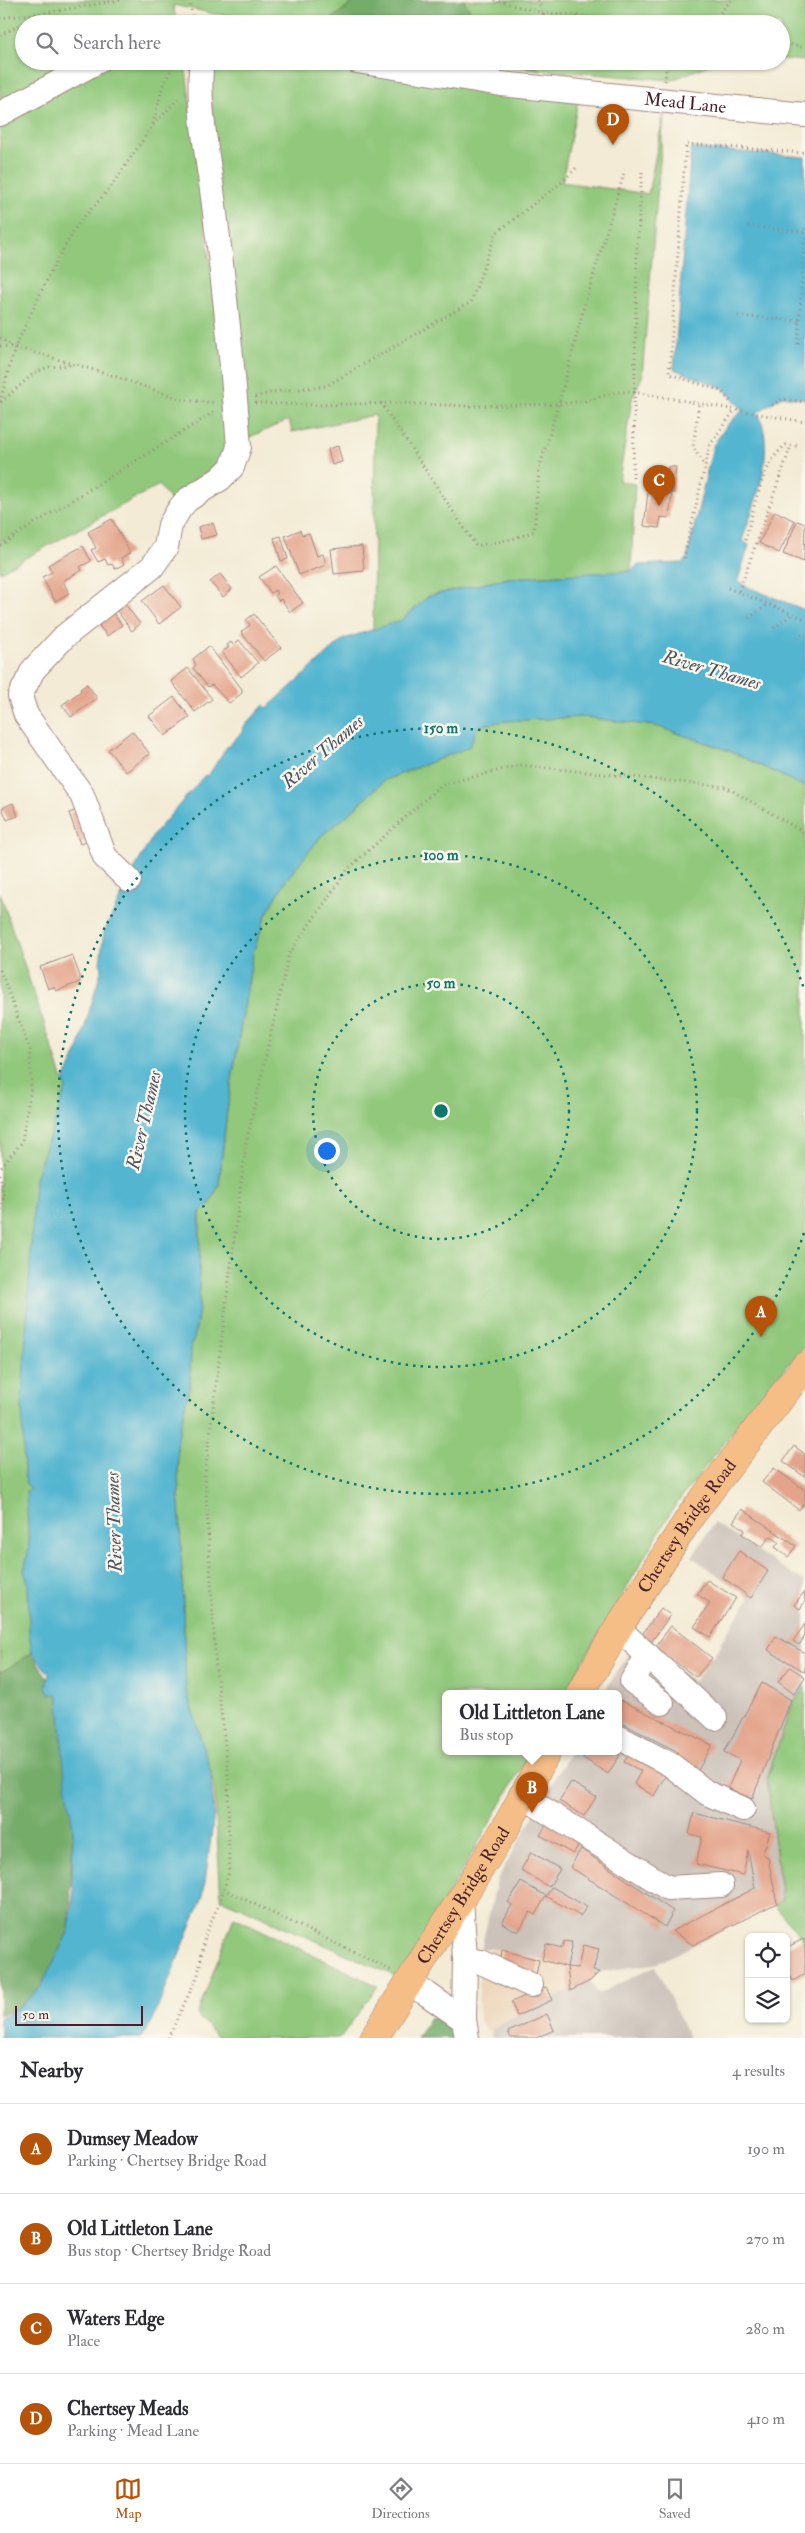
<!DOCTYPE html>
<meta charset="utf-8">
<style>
body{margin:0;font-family:"IM FELL Double Pica",serif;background:#f7f7f7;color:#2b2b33}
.controls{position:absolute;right:15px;bottom:15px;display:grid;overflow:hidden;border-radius:8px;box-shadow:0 1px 4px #0004}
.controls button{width:45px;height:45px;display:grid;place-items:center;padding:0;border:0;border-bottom:1px solid #e1e1e2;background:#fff;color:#2b2b33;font:25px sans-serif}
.scale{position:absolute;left:15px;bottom:12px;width:128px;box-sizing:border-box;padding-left:5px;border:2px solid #4a1f2b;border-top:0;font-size:14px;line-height:18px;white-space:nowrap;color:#4a1f2b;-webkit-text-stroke:4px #fbf7ec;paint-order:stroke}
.you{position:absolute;left:326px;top:1150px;width:18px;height:18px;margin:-12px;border:4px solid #fff;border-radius:50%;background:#1a73e8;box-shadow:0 0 0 8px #1a73e833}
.badge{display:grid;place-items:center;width:32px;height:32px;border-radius:50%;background:#b45309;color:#fff;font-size:16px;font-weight:700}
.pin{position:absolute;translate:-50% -41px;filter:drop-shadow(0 1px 2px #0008)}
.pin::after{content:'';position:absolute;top:26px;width:18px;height:15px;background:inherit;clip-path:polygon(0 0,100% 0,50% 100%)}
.popup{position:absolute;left:442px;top:1690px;width:180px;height:65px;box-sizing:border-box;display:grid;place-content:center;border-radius:8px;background:#fff;filter:drop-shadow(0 1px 4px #0005);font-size:16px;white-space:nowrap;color:#7c7c81}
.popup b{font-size:19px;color:#2b2b33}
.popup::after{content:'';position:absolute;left:50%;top:100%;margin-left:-10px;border:10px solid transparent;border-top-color:#fff}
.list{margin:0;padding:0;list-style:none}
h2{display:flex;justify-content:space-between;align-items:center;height:65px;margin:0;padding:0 20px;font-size:21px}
h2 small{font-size:16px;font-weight:400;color:#7c7c81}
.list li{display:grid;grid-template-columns:32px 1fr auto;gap:15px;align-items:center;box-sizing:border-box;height:90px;padding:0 20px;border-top:1px solid #e1e1e2}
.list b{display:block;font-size:19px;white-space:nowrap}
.list p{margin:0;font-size:16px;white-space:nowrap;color:#7c7c81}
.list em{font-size:16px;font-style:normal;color:#7c7c81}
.icon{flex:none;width:28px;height:28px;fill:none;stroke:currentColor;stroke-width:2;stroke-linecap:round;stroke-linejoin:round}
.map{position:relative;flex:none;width:805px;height:2038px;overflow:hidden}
.search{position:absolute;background:#fff;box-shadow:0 1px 4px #0004;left:15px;right:15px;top:15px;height:55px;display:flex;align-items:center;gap:12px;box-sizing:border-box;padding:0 18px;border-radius:28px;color:#7c7c81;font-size:19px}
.sheet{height:425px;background:#fff}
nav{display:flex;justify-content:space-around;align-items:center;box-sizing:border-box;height:70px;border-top:1px solid #e1e1e2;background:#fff;font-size:14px;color:#7c7c81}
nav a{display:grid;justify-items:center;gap:2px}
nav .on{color:#b45309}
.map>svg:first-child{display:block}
.built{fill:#edd7bb}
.industrial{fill:#ccc2b9}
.green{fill:#91c87b;stroke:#6e7453}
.forest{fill:#74ac6b;stroke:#5f664b}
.water{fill:#52b5d0;stroke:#4e6a7e}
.building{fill:#e4a48b}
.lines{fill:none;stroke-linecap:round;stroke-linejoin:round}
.minor-casing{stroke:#9e8580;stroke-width:26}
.major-casing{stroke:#9e8580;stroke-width:29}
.path{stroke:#9e8580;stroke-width:3;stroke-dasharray:1 4;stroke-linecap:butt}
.minor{stroke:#fff;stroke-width:24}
.major{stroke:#f6be87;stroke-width:28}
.ring{fill:none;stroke:#0f766e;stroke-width:2.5;stroke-dasharray:2.5 5}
.labels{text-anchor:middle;stroke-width:5;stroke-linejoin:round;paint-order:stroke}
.street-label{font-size:18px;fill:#4a1f2b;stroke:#fbf7ec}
.water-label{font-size:19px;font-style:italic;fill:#4d5465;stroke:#fbf7ec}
.centre{fill:#0f766e;stroke:#fbf7ec;stroke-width:2.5}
.ring-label{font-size:15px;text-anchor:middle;font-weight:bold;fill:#0f766e;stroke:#fbf7ec;stroke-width:5;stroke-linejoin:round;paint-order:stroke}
</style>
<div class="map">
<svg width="805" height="2038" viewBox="0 0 805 2038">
<rect width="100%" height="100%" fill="#fbf7ec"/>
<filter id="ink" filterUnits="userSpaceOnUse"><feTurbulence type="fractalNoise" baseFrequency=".02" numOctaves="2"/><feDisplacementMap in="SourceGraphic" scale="10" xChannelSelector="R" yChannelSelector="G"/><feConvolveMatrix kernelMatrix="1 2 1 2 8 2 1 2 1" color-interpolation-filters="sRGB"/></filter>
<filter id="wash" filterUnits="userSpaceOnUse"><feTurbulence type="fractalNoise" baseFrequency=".0096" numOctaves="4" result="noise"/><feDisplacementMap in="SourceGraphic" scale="20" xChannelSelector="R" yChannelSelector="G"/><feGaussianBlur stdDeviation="1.12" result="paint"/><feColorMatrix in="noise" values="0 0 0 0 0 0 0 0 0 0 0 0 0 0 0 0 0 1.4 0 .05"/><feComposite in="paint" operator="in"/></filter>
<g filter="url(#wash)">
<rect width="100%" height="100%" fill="#f3ebd5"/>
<polygon class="built" points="491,1948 567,1967 599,1972 590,1981 486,2032 479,2019 479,1965"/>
<g class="industrial">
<polygon points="714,1523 805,1582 805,1687 792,1705 767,1779 783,1900 658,1963 599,1972 491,1948 481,1949 497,1880 570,1752 618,1752 618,1694 603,1694 639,1637 694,1682 722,1644 720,1643 750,1598 692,1557"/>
<polygon points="655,1966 689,2038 492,2038 490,2029 590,1981 598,1994"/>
</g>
<g class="green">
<polygon points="0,0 374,0 355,1 325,24 215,14 173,5 177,24 24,24 24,61 185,61 233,450 173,504 159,485 0,572"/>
<polygon points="463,0 805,0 805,61 781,59 781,24 479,24"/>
<polygon points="218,61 282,61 578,101 562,182 648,194 664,114 642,377 632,399 619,481 635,484 631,571 508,578 429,596 402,620 373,631 375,415 292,432 289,420 245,439 208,71"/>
<polygon points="524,61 718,61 672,80 541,70"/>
<polygon points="583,717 656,726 730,751 805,787 805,1346 769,1386 674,1507 564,1694 446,1694 446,1752 531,1752 400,1978 221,1899 214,1785 186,1689 177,1441 190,1384 191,1345 194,1339 199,1308 200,1212 210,1204 219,1184 227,1110 253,953 266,915 286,880 322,835 342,820 385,780 469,747 478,726 505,721"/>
<polygon points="0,893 66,1089 35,1179 32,1653 0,1673"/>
<polygon points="805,1687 805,1942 774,1905 782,1900 767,1779 792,1705"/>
<polygon points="234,1917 378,1986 340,2038 218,2038 197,2015"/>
</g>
<g class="forest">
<polygon points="374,0 463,0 479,24 325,24 355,1"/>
<polygon points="472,61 524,61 541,70"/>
<polygon points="32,1653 59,1698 73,1830 69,1930 41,1987 19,2007 0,2015 0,1673"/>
<polygon points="430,2017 456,2027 458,2038 417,2038"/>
</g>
<path class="water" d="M 691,148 L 805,157 L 805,399 L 782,396 L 758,412 C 777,454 755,500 742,541 L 749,545 L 738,580 L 745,586 L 805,610 L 805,787 L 730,751 L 656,726 L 583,717 L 505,721 L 478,726 L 469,747 L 385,780 L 342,820 L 322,835 L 286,880 L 266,915 L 253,953 L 227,1110 L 219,1184 L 210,1204 L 200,1212 L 199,1308 L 194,1339 L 191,1345 L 190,1384 L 177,1441 L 186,1689 L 211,1772 L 214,1815 L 203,1896 L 152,2022 L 141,2038 L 0,2038 L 0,2018 L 19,2007 L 41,1987 L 69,1930 L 74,1886 L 72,1886 L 73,1830 L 64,1769 L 59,1698 L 57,1694 L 49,1694 L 46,1687 L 49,1674 L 32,1653 L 29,1632 L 28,1583 L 24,1571 L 29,1547 L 26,1491 L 30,1489 L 26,1484 L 24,1474 L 22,1399 L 35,1179 L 66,1089 L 64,1080 L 77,1053 L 102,968 L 100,963 L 104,932 L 134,870 L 154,834 L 205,775 L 208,776 L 226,748 L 244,730 L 243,728 L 264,705 L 267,708 L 344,639 L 402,620 L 429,596 L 508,578 L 631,571 L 638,565 L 682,563 L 687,558 L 713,446 L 727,425 L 743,410 L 723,388 L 674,369 Z"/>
<g id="blocks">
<g class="building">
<polygon points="338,446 342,462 332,465 328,449"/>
<polygon points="668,467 676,467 673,493 666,492"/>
<polygon points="648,492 672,495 669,518 661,517 659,528 644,526"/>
<polygon points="775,511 795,521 779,553 759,543"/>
<polygon points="112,519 130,553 121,558 124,564 115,569 112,564 108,565 105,559 98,562 91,550 96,548 88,532"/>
<polygon points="797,521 805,524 804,562 783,554"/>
<polygon points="213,523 217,535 201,539 198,527"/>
<polygon points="300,530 302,535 309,533 317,556 323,554 326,565 299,575 285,536"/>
<polygon points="281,536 288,559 281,561 274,538"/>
<polygon points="83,546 91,561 80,567 82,570 63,581 69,593 55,601 42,577 52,572 48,565"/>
<polygon points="362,546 364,571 334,574 331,549"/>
<polygon points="276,566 303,603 290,612 281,599 279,601 275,596 277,594 275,590 271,593 259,577"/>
<polygon points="220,574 232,589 223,597 210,582"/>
<polygon points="164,585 181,607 159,624 142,601"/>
<polygon points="125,604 140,624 132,631 117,611"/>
<polygon points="113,613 122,625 107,636 98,624"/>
<polygon points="254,614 281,648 264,661 241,632 250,625 246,620"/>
<polygon points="239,640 258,663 241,677 222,652 229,647 227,645 231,642 233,645"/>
<polygon points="209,646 242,689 242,693 229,703 212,685 208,687 193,668 196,665 193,659"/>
<polygon points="188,668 212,699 195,712 171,681"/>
<polygon points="87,684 97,698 71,717 62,705 81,691 80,689"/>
<polygon points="174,697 190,717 165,736 149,716"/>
<polygon points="132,731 150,754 126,772 108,750"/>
<polygon points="13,803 18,816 7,820 2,808"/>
<polygon points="80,809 92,840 80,844 69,813"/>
<polygon points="72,955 80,976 80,982 56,991 54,987 48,989 40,967"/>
<polygon points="794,1446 805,1454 805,1477 783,1461"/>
<polygon points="774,1468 805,1490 805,1502 799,1510 762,1482"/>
<polygon points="742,1509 796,1546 788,1557 775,1547 779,1542 770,1536 762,1547 742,1534 745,1530 733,1522"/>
<polygon points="739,1551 768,1571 751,1598 722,1577"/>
<polygon points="707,1580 736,1598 710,1637 694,1627 710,1603 697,1594"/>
<polygon points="804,1592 805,1601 800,1609 794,1605"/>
<polygon points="661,1608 670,1615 650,1644 641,1636"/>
<polygon points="805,1624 805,1636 799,1645 793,1641"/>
<polygon points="671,1626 712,1658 696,1677 655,1647"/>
<polygon points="776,1636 805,1653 805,1672 768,1650"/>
<polygon points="790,1667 805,1677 794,1694 778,1682"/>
<polygon points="762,1683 791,1700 752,1799 728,1788 740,1760 724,1752"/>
<polygon points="618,1699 712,1745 696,1774 673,1762 678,1752 618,1721"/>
<polygon points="632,1749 669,1769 654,1796 634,1784 641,1771 624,1762"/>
<polygon points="588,1752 614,1752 620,1755 608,1774 583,1758"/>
<polygon points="571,1782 596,1797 584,1816 559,1801"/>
<polygon points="694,1813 770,1832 763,1853 768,1858 777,1903 693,1945 672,1931 755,1888 748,1850 743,1875 696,1864 702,1837 689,1834"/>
<polygon points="549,1820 582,1840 573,1854 540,1835"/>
<polygon points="581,1849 673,1911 665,1927 570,1867"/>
<polygon points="531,1852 560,1869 549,1887 521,1870"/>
<polygon points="521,1882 546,1896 535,1915 530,1912 518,1932 502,1923 512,1905 508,1902"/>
<polygon points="552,1887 587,1907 580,1916 546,1896"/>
<polygon points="803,1939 805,1943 805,1974 793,1981 786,1967 786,1948"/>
<polygon points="564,1941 572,1942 567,1967 542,1960 546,1944 562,1948"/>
<polygon points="583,1945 599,1949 593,1971 599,1972 590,1981 570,1991 567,1967 578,1968"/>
<polygon points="502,1950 539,1960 536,1975 500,1967"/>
<polygon points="546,1987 552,2000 517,2016 511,2002"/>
<polygon points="547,2014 554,2030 536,2038 511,2038 508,2032"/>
</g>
</g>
</g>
<g filter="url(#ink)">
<use href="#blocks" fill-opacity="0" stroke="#9e8580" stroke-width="1"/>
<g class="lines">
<defs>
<g id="minor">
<path id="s1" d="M 357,61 L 501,84 L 805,115"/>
<polyline points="0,114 98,61"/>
<path d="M 129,880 L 105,857 L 82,795 L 26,715 L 20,696 L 33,670 L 65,636 L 152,567 L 166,547 L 170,525 L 180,508 L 187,500 L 220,479 L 232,467 L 239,447 C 233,366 224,286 214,205 C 209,164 196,101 202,61"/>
<polyline points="618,1628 715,1718"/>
<polyline points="648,1655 632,1681 662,1703"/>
<polyline points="618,1737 671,1765 707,1793 743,1809"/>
<polyline points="521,1795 668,1888 721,1885"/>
<polyline points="461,1899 465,1959 464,2020 467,2038"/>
<polyline points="465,1959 481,1962 531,1985"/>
<polyline points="409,1984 427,1994 464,2020"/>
</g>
<g id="major">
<path id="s2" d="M 580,1694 L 618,1628 L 692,1514 L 805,1366"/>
<path id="s3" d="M 374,2038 L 506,1827 L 547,1752"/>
</g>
</defs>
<use href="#minor" class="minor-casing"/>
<use href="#major" class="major-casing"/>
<g class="path">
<polyline points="190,0 193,24"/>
<polyline points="494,0 543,13 566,14 639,24"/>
<polyline points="538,0 547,24"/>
<polyline points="0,18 42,13"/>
<polyline points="711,24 731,0"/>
<polyline points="0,35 45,13 121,0"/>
<polyline points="781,42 805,48"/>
<polyline points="561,61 565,71"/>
<polyline points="665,81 666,70 675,61"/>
<polyline points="153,124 163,85 176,61"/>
<polyline points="748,226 804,232"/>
<polyline points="738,316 800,321"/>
<polyline points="0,338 13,346"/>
<polyline points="798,344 805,227"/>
<polyline points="0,346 15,347 108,374 183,400 216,403"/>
<polyline points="255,397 273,392 326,386 471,302 496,233 562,182 578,166"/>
<polyline points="730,401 721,391 669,374 686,144 805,153"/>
<polyline points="0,402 15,347 54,265 78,224 110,188 153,125 181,96"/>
<polyline points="1,402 33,374 48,367 72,365"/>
<polyline points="255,403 316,405 394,403 467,406 558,404 586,401 617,392 634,392 805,422"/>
<polyline points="381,403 476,546 516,538 534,531 539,469 562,392 585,303 625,170"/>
<polyline points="699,405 693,447 704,465"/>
<polyline points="772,405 782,399 805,402"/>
<polyline points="633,478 637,249 642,172"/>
<path d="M 745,540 C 754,511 760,464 786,445 L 798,446"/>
<polyline points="0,545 216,411"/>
<polyline points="684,558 710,445 734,411"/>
<polyline points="728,588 805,619"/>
<polyline points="739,591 791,446"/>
<polyline points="749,618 769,604"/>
<polyline points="774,628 792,614"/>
<polyline points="797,638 805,632"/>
<polyline points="0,970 30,1050 31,1087 22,1142 0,1169"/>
<polyline points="0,1174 4,1197 0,1213"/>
<polyline points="223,1889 391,1970"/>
<polyline points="168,2038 198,1975 205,1936 221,1899 229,1872 228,1770 216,1668 205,1474 246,1143 289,954 348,869 441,785 520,765 726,787 805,833"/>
</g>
<use href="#minor" class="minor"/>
<use href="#major" class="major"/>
</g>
</g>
<g class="ring">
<circle cx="441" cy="1111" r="128"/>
<circle cx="441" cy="1111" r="256"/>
<path d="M804 1233A383 383 0 1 1 804 989"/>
</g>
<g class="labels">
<g class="street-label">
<text dy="6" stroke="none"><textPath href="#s1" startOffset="331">Mead Lane</textPath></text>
<text dy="6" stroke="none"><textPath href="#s2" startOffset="199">Chertsey Bridge Road</textPath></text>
<text dy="6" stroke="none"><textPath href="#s3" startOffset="168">Chertsey Bridge Road</textPath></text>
</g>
<g class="water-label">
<text transform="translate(712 669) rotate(16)" y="7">River Thames</text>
<text transform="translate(322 751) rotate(-41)" y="7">River Thames</text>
<text transform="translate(143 1120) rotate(-77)" y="7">River Thames</text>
<text transform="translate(113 1522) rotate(-92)" y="7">River Thames</text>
</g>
</g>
<circle cx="441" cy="1111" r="8" class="centre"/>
<g class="ring-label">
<text x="441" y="733">150 m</text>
<text x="441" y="860">100 m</text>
<text x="441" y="988">50 m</text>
</g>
</svg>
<div class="controls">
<button><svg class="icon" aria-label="locate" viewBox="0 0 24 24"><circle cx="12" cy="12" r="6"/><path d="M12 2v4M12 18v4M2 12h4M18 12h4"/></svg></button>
<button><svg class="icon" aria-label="layers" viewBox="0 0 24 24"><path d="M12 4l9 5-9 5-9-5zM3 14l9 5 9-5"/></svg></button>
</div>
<div class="scale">50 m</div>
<div class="you"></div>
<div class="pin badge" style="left:761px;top:1337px">A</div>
<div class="pin badge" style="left:532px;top:1813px">B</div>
<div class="popup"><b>Old Littleton Lane</b>Bus stop</div>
<div class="pin badge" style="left:659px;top:506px">C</div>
<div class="pin badge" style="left:613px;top:145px">D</div>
<div class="search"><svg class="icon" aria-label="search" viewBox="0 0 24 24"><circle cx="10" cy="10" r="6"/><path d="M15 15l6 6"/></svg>Search here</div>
</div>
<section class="sheet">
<h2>Nearby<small>4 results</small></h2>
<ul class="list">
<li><span class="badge">A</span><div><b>Dumsey Meadow</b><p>Parking · Chertsey Bridge Road</p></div><em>190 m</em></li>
<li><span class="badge">B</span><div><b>Old Littleton Lane</b><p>Bus stop · Chertsey Bridge Road</p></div><em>270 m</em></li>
<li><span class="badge">C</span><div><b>Waters Edge</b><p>Place</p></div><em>280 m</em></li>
<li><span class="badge">D</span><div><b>Chertsey Meads</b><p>Parking · Mead Lane</p></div><em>410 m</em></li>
</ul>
</section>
<nav>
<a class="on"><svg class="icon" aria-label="map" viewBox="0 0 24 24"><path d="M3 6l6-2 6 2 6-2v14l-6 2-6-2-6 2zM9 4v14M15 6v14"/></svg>Map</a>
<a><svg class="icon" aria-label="directions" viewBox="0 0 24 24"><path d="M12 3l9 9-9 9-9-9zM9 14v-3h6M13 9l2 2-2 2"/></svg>Directions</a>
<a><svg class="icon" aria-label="saved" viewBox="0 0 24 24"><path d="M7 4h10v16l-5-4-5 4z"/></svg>Saved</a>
</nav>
